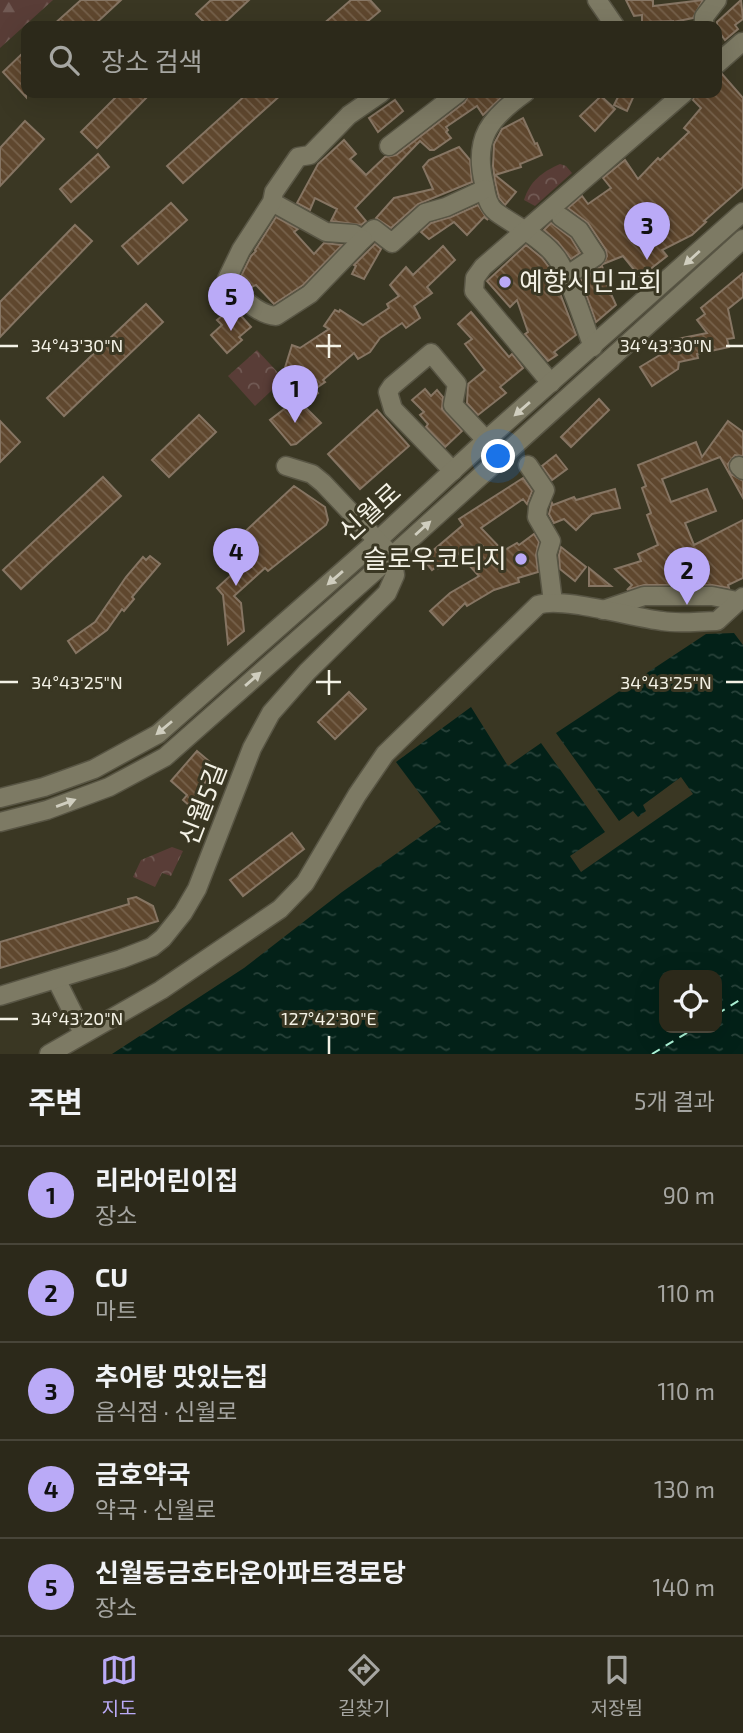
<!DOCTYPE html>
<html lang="ko">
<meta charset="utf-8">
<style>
body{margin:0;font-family:"Exo 2","Noto Sans KR",sans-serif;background:#343123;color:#f1f3f6}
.controls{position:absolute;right:21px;bottom:21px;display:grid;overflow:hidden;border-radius:14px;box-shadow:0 7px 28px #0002}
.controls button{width:63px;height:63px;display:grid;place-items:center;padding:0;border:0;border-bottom:2px solid #484539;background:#2c291a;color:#f1f3f6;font:35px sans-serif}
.you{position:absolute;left:499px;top:457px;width:24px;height:24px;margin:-18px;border:5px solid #fff;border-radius:50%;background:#1a73e8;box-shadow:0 0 0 10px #1a73e833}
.badge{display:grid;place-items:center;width:46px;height:46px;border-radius:50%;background:#baaaf7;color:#111;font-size:23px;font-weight:700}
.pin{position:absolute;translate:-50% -58px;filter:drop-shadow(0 2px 4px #0008)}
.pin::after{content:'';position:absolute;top:37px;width:24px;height:21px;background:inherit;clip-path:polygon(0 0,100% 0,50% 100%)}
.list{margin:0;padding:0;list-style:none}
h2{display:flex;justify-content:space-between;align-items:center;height:91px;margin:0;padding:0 28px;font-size:30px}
h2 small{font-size:23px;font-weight:400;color:#a6a6a2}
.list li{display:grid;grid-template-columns:46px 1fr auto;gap:21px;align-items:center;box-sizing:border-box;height:98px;padding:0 28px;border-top:2px solid #484539}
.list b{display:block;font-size:26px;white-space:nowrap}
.list p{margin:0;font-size:23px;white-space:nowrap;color:#a6a6a2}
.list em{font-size:23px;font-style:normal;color:#a6a6a2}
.icon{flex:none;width:38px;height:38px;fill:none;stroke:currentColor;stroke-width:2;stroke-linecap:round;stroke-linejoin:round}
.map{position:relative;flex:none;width:743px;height:1054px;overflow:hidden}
.search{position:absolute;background:#2c291a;box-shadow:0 7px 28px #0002;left:21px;right:21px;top:21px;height:77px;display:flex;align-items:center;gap:18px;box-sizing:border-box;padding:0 24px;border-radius:14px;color:#a6a6a2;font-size:26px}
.sheet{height:581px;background:#2c291a}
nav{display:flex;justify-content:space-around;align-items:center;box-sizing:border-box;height:98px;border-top:2px solid #484539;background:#2c291a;font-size:19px;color:#a6a6a2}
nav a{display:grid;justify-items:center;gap:4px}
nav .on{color:#baaaf7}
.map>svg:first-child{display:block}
.forest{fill:url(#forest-firs)}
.park{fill:url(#park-crowns)}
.water{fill:url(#water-ripples);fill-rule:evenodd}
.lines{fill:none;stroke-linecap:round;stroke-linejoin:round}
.ferry{stroke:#acf3d7;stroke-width:2;stroke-dasharray:9 7;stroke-linecap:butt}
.building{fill:url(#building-back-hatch);stroke:#867563;stroke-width:2}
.minor-casing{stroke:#585544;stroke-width:21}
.minor{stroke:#7d7a64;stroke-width:18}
.oneway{fill:#d0cebf}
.ticks{fill:none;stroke:#f4f2e6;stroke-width:2.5}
.poi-dot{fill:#baaaf7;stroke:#3a3723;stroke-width:2.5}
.labels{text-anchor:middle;stroke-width:6;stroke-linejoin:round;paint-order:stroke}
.poi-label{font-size:26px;fill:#f4f2e6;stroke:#3a3723;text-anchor:start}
.street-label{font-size:26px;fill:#f4f2e6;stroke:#3a3723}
.ticks-label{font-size:18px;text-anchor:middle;fill:#f4f2e6;stroke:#3a3723;stroke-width:6;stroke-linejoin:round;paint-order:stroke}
</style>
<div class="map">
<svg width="743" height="1054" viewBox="0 0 743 1054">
<defs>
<pattern id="forest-firs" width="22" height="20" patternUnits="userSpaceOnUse" patternTransform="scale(1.75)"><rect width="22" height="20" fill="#593d37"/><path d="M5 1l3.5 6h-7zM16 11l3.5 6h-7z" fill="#715a54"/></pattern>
<pattern id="park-crowns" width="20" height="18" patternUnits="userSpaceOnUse" patternTransform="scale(1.75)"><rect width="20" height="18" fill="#593d37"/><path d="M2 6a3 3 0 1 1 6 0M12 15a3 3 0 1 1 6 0" fill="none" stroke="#715a54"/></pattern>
<pattern id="water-ripples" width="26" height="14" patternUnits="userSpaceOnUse" patternTransform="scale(1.75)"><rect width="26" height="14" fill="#032118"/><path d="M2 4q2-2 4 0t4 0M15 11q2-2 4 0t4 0" fill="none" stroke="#28423a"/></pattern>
<pattern id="building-back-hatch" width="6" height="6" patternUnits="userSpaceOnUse" patternTransform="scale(1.75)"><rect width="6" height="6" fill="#5f472e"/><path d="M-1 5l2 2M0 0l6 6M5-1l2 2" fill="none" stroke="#77624c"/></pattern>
</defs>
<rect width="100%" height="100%" fill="#3a3723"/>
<polygon class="forest" points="0,0 53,0 0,48"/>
<g class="park">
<path d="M 560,164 L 566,166 L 572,173 L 535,206 L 524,200 C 530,181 542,172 560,164 Z"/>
<polygon points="257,350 284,379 255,406 228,376"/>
<polygon points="172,847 183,851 171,876 162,873 155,887 133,877 141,860"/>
</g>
<path class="water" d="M 734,633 L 743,645 L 743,1054 L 112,1054 L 244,968 L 342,892 L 441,822 L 396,762 L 471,707 L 508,766 L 541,743 L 605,832 L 570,856 L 581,872 L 693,794 L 681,777 L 643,805 L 646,811 L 638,817 L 633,811 L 619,821 L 556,733 L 706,634 ZM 664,975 L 717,975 L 717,1028 L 664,1028 Z"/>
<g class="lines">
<g class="ferry">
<polyline points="717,1014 743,998"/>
<polyline points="652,1054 695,1028"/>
</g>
</g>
<g class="building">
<polygon points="81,0 121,0 93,26 52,26"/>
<polygon points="211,0 249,0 221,26 208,26 196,14"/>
<polygon points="351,0 370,0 380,11 362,26 321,26"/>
<polygon points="626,0 653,0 653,6 703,0 693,18 673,22 673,21 642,22 642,15 634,16"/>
<polygon points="741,0 743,19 735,25 738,29 725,40 717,29 717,22"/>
<polygon points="26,50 26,97 3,72"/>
<polygon points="722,74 743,98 743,187 704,221 706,222 692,235 662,250 667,256 640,277 623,256 603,264 607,256 606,250 588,223 568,208 582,196 588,204 611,188 603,178 625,160 638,179 658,158 660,160 689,132 684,128 701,108 693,100 695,93 717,93 717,75"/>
<polygon points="120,93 151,93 97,148 81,132"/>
<polygon points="248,93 283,93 183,183 167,166"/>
<polygon points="469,93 506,93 483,115 477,106 446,127 448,130 446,132 451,138 434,150 430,150 420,141 355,208 366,221 361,225 331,221 337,209 315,198 310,210 297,203 318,164 344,140 356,154 350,159 366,175 385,157 396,155 465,102"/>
<polygon points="620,93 635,93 627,111 614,105"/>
<polygon points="601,96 615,109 595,131 580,116"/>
<polygon points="395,100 403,111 378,132 369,118"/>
<polygon points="523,118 535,144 537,143 542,155 520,164 521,167 495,175 516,192 505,205 499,198 495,181 493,166 494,144 502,129"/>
<polygon points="25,121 44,139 0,186 0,148"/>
<polygon points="459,147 470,160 472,182 418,204 391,228 376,218 394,198 433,189 423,167 429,160"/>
<polygon points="98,154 109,167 71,202 60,189"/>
<polygon points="171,203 187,220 138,264 122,246"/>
<polygon points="478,205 488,220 484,217 467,235 454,222 429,239 421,232 431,223 451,217"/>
<polygon points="276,217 298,229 294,232 314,254 324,243 342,245 303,285 274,304 256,285 249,288 240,278 251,256 256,251 255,250"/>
<polygon points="551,223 571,238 580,253 571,259 558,242 544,230"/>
<polygon points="75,225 92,241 0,337 0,302"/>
<polygon points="375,244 381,249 364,279 352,274 356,266 354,265"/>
<polygon points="526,245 542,258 551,270 576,335 554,352 557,355 548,361 525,334 528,332 517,300 510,307 487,281"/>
<polygon points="443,246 455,260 427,287 432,293 414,306 420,318 406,328 402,323 380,338 370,352 358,359 354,353 323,380 325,382 315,389 318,393 307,402 284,371 292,345 300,348 329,329 324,326 335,310 339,312 340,310 363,325 389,308 387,304 399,296 390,285 406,267 413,275"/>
<polygon points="602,266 608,282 606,283 616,305 596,322 581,280"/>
<polygon points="743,273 743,297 728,309 734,338 727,339 729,347 697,354 698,358 679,362 678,369 652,386 640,367 678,344 677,339 707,333 697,320 705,314 701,308"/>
<polygon points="146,304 163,322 64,416 47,398"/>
<polygon points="233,307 251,327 239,337 242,340 227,353 211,335 222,325 217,320"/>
<polygon points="471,312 509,357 512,354 523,368 500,387 506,393 478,415 467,403 468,384 485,370 465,344 472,339 458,324"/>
<polygon points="425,389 431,396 437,390 443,397 442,409 462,431 445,447 426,427 428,424 420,415 424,412 412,400"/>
<polygon points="297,399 321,423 296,444 291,445 270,420"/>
<polygon points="599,399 609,410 571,447 561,437"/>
<polygon points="377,410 409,446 360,489 328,454"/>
<polygon points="199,415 216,432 169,477 152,460"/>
<polygon points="0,421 20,442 0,462"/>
<polygon points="728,421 743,432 743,456 735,455 728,464 731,474 743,481 743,498 720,457 662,479 671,502 707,489 716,511 685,523 694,545 743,520 743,578 728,585 729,588 712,585 644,585 627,590 632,585 615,569 641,561 638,554 658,545 647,515 651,513 642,488 646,486 638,465 696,442 702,457"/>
<polygon points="556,455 567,469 552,480 542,466"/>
<polygon points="103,477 121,496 21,589 3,570"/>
<polygon points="523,478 532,491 527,504 523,499 481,528 503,551 517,543 519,545 534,534 539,542 536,555 538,572 518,578 519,582 494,590 467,606 465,603 443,625 430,611 450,593 479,576 458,553 438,569 436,567 432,570 423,559 463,525 459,519"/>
<polygon points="294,486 325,507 328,520 326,525 268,571 265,568 234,596 241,603 244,631 228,644 223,595 217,588 253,555 238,538"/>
<polygon points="615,489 620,508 592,514 576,530 564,519 554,523 549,514 552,503 553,505 574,497 576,500"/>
<polygon points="561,547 586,567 575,581 560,569 559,555"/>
<polygon points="150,556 160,564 132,597 134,599 124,611 122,609 107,630 76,653 68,641 95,622 126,577 143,557 146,560"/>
<polygon points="589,568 611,586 589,586"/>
<polygon points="349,692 366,709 335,739 318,722"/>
<polygon points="197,751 210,762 206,766 210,770 207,774 210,777 202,786 206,789 191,807 183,800 187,795 171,781"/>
<polygon points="292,833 304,849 243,896 230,880"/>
<polygon points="136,897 153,906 158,921 0,968 0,942 129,904 128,899"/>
</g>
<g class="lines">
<defs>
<g id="minor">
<polyline points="597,0 615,26"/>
<polyline points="704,26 704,17 717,0"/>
<polyline points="717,64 742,42"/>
<path d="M 525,93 C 490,118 473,138 484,183 C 486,193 487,205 496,212 C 515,226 541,237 556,257 C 569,274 584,324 593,347"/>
<polyline points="389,146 458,93"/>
<polyline points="272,202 326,232 354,234 363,239 374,229 392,243 425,213 446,207 485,189"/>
<polyline points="561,217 579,230 596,256 565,277"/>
<path d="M 363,239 L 310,294 L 276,316 C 258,315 236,294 227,279 L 241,250 L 272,202 L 274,192 L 298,157 L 310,155 L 349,115 L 381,93"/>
<polyline points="551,383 474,291 475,278 483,267 684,93"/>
<polyline points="528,465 545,490 538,507 537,517 551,541 547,554 553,602"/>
<polyline points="739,466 743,470"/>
<polyline points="453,471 393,409 388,392 392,386 431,353 457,384 453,405 486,440"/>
<polyline points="603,610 644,596 712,596 737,601"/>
<polyline points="0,798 44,787 94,769 158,734 378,540 486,440 743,212"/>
<polyline points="0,822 47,810 109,787 165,757 392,556 743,239"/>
<polyline points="56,979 83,1033"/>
<polyline points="0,996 121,959 152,947 163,938 183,913 197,889 252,748 271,713 307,672 387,593 395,575 392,556 323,483 312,474 286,466"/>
<path d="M 49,1054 L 161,990 L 280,909 L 305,883 L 357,795 L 385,754 L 538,605 C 561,596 634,618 662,621 C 680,624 699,621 717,621 L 743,597"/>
</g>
</defs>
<use href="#minor" class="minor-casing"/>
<use href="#minor" class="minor"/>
</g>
<defs><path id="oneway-solid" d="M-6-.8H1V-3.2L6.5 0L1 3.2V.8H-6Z" transform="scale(1.75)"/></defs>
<g class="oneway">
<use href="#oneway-solid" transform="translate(692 258) rotate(138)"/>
<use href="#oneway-solid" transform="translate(522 409) rotate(139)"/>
<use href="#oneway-solid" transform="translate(423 528) rotate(-42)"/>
<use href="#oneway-solid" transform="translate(335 578) rotate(139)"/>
<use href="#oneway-solid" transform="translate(253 679) rotate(-41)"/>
<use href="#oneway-solid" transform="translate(164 728) rotate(140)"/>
<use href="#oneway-solid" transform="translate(66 803) rotate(-20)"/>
</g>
<path class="ticks" d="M 329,334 L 329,358M 0,346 L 18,346M 316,346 L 341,346M 726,346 L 743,346M 329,670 L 329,695M 0,682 L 18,682M 316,682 L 341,682M 726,682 L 743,682M 0,1019 L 18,1019M 329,1036 L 329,1054"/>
<g class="poi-dot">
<circle cx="505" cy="282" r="7"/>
<circle cx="521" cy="559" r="7"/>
</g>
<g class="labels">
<g class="poi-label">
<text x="519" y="291">예향시민교회</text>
<text x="507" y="568" text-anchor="end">슬로우코티지</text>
</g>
<g class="street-label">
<text transform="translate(370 512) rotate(-42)" y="9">신월로</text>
<text transform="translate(203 804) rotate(-69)" y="9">신월5길</text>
</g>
</g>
<g class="ticks-label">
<text x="77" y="352">34°43'30"N</text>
<text x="666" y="352">34°43'30"N</text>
<text x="77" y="689">34°43'25"N</text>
<text x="666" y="689">34°43'25"N</text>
<text x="77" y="1025">34°43'20"N</text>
<text x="329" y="1025">127°42'30"E</text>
</g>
</svg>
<div class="controls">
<button><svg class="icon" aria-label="locate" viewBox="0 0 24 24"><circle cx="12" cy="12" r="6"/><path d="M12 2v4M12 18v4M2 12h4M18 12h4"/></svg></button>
</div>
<div class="you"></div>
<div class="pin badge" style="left:295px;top:423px">1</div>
<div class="pin badge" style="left:687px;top:605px">2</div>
<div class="pin badge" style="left:647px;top:260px">3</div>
<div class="pin badge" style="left:236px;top:586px">4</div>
<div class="pin badge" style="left:231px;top:331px">5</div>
<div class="search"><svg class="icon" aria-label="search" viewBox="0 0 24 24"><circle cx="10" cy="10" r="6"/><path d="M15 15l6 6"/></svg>장소 검색</div>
</div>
<section class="sheet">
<h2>주변<small>5개 결과</small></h2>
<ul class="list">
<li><span class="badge">1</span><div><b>리라어린이집</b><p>장소</p></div><em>90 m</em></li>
<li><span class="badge">2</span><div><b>CU</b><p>마트</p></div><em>110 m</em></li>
<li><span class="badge">3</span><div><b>추어탕 맛있는집</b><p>음식점 · 신월로</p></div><em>110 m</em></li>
<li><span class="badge">4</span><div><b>금호약국</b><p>약국 · 신월로</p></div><em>130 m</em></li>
<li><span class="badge">5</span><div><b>신월동금호타운아파트경로당</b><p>장소</p></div><em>140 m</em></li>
</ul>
</section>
<nav>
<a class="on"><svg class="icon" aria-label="map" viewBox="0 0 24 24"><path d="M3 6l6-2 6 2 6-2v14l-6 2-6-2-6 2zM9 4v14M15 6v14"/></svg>지도</a>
<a><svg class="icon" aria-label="directions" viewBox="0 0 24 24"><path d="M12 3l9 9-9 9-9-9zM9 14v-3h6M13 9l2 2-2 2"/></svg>길찾기</a>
<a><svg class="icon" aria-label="saved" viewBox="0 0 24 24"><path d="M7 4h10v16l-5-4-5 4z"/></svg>저장됨</a>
</nav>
